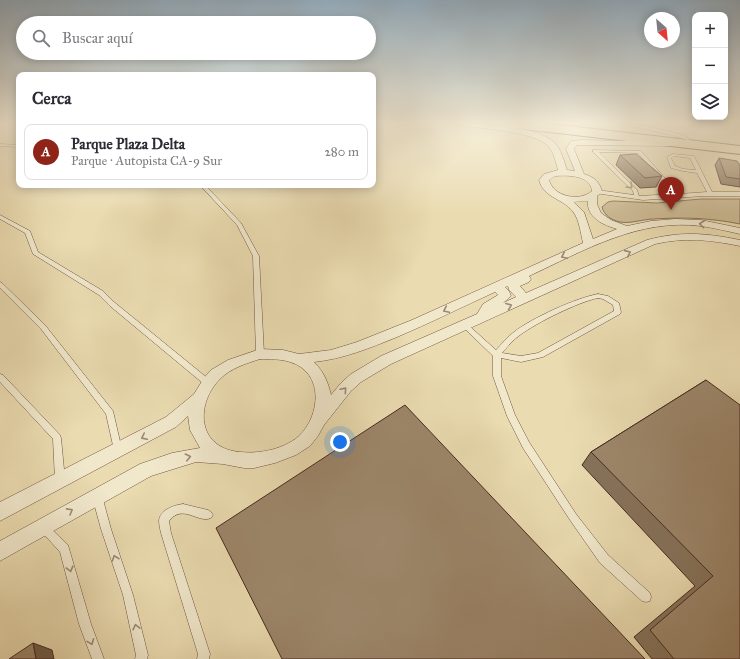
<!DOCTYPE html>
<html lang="es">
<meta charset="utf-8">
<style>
body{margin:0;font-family:"IM FELL Great Primer",serif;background:#f2f2f3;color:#2b2b33}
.controls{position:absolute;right:12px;top:12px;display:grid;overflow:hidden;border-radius:8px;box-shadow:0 2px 10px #0003}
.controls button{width:36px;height:36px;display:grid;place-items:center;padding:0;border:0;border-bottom:1px solid #e1e1e2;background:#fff;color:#2b2b33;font:20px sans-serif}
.compass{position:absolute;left:644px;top:12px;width:36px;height:36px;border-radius:50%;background:#fff;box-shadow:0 2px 10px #0003;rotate:153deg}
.you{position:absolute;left:340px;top:442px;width:14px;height:14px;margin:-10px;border:3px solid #fff;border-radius:50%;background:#1a73e8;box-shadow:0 0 0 6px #1a73e833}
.badge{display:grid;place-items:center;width:26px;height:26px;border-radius:50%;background:#8f2418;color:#fff;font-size:13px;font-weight:700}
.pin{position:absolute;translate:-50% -33px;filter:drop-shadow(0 1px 2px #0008)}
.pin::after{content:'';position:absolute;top:21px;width:14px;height:12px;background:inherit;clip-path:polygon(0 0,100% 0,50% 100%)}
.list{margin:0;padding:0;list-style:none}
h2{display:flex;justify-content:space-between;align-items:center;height:52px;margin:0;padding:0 16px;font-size:17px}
h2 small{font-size:13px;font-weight:400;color:#7c7c81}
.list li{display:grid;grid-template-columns:26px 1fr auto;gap:12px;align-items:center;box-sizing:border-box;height:56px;margin:0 8px 8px;padding:0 8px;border:1px solid #e1e1e2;border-radius:8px}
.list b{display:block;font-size:15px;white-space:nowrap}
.list p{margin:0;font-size:13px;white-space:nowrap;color:#7c7c81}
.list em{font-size:13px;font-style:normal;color:#7c7c81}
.icon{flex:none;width:22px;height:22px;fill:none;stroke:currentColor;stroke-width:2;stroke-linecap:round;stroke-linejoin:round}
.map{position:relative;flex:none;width:740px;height:659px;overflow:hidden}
.search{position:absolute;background:#fff;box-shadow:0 2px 10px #0003;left:16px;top:16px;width:360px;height:44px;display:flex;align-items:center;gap:10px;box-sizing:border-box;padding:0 14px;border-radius:22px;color:#7c7c81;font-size:15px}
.panel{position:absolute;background:#fff;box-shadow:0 2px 10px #0003;left:16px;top:72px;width:360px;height:116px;border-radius:8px}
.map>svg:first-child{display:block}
.green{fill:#cebd97;stroke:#8a745b}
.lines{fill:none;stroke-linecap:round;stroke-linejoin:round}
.service-casing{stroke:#705643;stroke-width:1}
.minor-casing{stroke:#705643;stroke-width:1}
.trunk-casing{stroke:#472a1f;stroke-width:2}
.service{fill:#f1e8cc;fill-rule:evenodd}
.minor{fill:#f1e8cc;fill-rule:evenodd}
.trunk{fill:#eadbb0;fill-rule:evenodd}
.wall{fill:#86735b;stroke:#472a1f}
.shaded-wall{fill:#6d5e4a;stroke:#472a1f}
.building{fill:#9c866a;stroke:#472a1f}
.oneway{stroke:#9c8976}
</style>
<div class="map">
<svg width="740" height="659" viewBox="0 0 740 659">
<rect width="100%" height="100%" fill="#eadbb0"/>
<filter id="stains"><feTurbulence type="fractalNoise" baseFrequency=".005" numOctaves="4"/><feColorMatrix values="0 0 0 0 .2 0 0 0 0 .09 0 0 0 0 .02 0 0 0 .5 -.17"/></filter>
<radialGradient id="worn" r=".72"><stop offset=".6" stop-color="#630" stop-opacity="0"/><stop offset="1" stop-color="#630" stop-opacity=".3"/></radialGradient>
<path class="green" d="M 701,199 L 740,199 L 740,224 C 711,218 683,217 654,219 C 643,219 631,224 620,222 C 611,220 604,215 602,207 L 608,202 L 613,201 L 657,203 Z"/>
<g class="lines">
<defs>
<g id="service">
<path d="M 616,123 C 632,123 677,131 690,139 L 688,140 L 672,135 Z"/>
<polygon points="0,144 19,145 19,147 0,146"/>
<path d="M 593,150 L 641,151 L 679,194 L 707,192 L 697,173 L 683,171 L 671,168 L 667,157 L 673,154 L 694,156 L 712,192 L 740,192 L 740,196 L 704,196 L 643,200 L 595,193 L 594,192 L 597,190 L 634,195 L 633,191 L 593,152 ZM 599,152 L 638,153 L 674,194 L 639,196 L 637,190 ZM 674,156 L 690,158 L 696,170 L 683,169 L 675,166 L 671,158 Z"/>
<polygon points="740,164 740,167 739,168 740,170 740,175 738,175 734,167"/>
<polygon points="200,185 205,185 241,223 259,256 264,354 263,356 257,356 256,354 253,256 237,225"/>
<polygon points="0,215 30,231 38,252 103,291 114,302 211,381 212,383 211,385 208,386 205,385 110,306 99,295 33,254 25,233 0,219"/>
<polygon points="0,282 2,283 45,325 113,411 122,450 121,453 118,454 115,453 114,450 106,414 41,329 0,288"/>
<path d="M 598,294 L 608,296 L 619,303 L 621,312 L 620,314 L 543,357 L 521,362 L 501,358 L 501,376 L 515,415 L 529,442 L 576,514 L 608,555 L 650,593 L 651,597 L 650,601 L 646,602 L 642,601 L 600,563 L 570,520 L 523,448 L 507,416 L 493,376 L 493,356 L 461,325 L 462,323 L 466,323 L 496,350 C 502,344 507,337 514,332 C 532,318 576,298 598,294 ZM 598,298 L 603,299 L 613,305 L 614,311 L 538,353 L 521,356 L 502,353 C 508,346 513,340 520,335 C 536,323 578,302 598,298 Z"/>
<polygon points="0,374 3,375 60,435 61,438 65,480 63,483 60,484 57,483 55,480 53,439 0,382"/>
<polygon points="97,491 100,493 102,496 111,529 133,595 148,655 147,659 135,659 136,655 123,595 101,529 92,496 94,493"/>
<path d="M 183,504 L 208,510 L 211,512 L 213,515 L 211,518 C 198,524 183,503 169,521 L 171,533 L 210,654 L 209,659 L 197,659 L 198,654 L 161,533 C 160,529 159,524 159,520 C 161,509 175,505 183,504 Z"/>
<polygon points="43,522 46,524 68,545 91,624 104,659 92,659 79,624 60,552 40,530 38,527 40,524"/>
</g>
<path id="minor" d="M 453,123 C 478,123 535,125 554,142 C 561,149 564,161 567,170 L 575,171 L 566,149 L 571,141 L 582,140 L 672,142 L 673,144 L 669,146 L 577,145 L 574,149 L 584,174 C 594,177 600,182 602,192 L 597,196 L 597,204 L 601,213 L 611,220 L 627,226 L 651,221 L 675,219 L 701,220 L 740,228 L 740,234 C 727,231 714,228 701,226 C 639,218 583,251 529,276 L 531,279 L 529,282 L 520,286 L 526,293 L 647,240 C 681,231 706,233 740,240 L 740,246 C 711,240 684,237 655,244 L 391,364 L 361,382 L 351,391 L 324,425 L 318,436 L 310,446 L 296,455 L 275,463 L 254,468 L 244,468 L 223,464 L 196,462 L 151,476 L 0,561 L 0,541 L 140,464 L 172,453 L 200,448 L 190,430 L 188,416 L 176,427 L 0,521 L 0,502 L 166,417 L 194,394 L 204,378 L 211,370 L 228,360 L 260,349 L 283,350 L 299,354 L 331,350 L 357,342 L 412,320 L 583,243 C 581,234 579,220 574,213 C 564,198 544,199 539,180 L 544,174 L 558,170 C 556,163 554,153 549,147 C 535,131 478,128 457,125 ZM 555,176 C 568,175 590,175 592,191 C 580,202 553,197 549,180 ZM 588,201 C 586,217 603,225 617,229 L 593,239 L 584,212 L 574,202 ZM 508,286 L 509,290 L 516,297 L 503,303 L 511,296 L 509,291 L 505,287 ZM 495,292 L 498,295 L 483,304 L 477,314 L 381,356 L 351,374 L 341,383 L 331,395 C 328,382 324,372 314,362 C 343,359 370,348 397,337 C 430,323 462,307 495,292 ZM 260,359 C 270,359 281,359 290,362 C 324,372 321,415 299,436 C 282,451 254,455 233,451 C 196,443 197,402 220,379 C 231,368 245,364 260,359 Z"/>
<polygon id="trunk" points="500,123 542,123 740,146 740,154 506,127 501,126"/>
</defs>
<use href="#service" class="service-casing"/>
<use href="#minor" class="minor-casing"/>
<use href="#trunk" class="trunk-casing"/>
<use href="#service" class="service"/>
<use href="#minor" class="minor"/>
<use href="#trunk" class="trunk"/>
</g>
<g class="wall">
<polygon points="620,155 662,176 656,187 640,188 616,165"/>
<polygon points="719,158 740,166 740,187 721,184 715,165"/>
<polygon points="706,380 740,659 652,659 634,637 695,586 582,465 591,452"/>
</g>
<polygon class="shaded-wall" points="33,643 52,650 54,659 36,659"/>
<g class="building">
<polygon points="636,154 662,176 645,178 620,155"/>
<polygon points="719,158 737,161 740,166 740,179 726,177"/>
<polygon points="706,380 740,405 740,659 674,659 650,630 713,576 591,452"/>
<polygon points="405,405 645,659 282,659 216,528"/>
<polygon points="33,643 36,659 9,659"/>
</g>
<defs><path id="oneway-chevron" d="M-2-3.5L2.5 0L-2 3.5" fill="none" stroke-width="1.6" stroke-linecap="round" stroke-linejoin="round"/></defs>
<g class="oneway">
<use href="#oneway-chevron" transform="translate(630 186) rotate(46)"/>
<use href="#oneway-chevron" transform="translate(702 224) rotate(-174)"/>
<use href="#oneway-chevron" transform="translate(628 253) rotate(-24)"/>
<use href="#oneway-chevron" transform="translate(564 256) rotate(155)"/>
<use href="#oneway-chevron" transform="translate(509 306) rotate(-22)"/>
<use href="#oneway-chevron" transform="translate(446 310) rotate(155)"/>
<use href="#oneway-chevron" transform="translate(344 390) rotate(-49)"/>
<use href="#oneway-chevron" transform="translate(144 437) rotate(154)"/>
<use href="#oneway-chevron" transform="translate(188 457) rotate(-13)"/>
<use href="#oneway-chevron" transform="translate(70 511) rotate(-29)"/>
<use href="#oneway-chevron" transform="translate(115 558) rotate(-109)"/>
<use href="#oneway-chevron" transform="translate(70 569) rotate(75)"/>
<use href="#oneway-chevron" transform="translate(136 627) rotate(-103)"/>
<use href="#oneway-chevron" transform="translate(91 642) rotate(69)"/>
</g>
<linearGradient id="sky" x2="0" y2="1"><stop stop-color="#93acbe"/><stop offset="0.57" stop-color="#f6efdb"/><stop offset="1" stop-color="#f6efdb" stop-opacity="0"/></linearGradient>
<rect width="740" height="215" fill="url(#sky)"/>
<rect width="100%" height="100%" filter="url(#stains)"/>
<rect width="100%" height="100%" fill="url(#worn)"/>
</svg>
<div class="controls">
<button>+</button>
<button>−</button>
<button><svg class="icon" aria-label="layers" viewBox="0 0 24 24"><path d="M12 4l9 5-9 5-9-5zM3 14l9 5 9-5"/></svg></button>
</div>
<svg class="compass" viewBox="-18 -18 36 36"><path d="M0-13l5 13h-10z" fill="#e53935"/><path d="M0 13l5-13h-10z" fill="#7c7c81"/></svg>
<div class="you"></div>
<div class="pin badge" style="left:671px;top:210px">A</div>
<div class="search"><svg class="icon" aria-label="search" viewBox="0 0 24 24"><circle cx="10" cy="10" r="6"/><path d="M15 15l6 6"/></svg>Buscar aquí</div>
<section class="panel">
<h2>Cerca<small></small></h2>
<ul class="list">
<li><span class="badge">A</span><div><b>Parque Plaza Delta</b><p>Parque · Autopista CA-9 Sur</p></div><em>280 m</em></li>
</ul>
</section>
</div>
